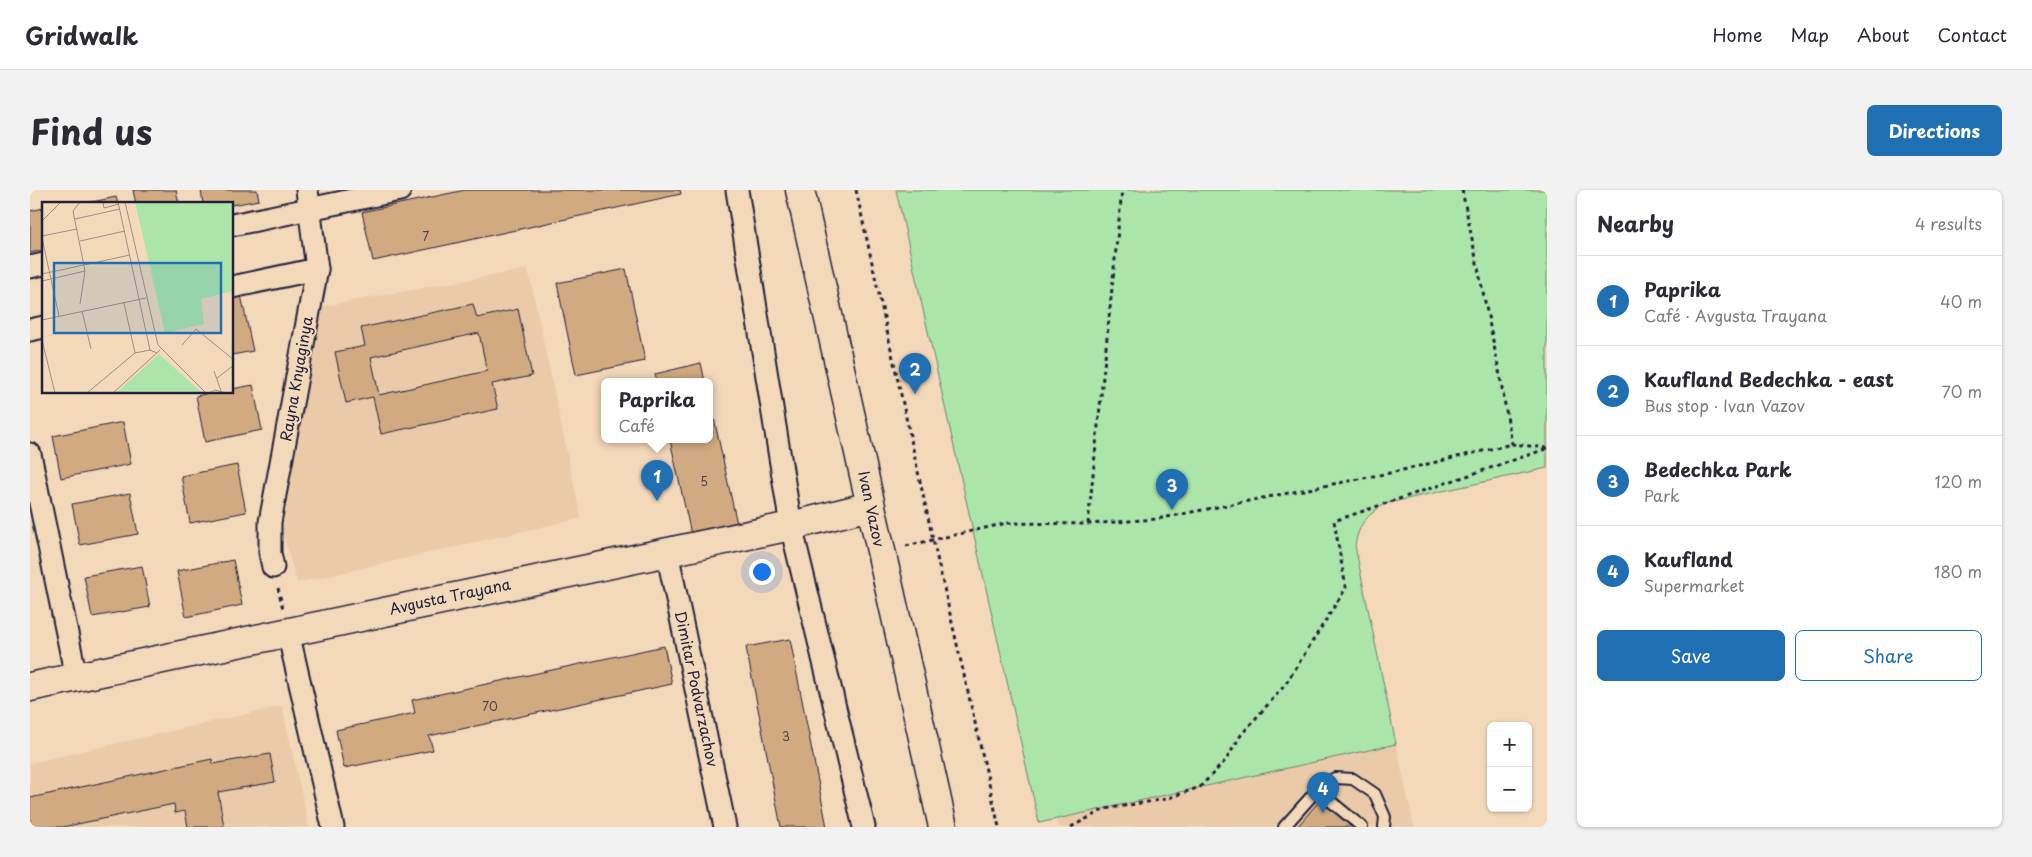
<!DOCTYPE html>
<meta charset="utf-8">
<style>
body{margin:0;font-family:"Playpen Sans",sans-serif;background:#f2f2f3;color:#2b2b33}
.controls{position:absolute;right:15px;bottom:15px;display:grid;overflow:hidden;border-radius:8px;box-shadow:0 1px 4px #0004}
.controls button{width:45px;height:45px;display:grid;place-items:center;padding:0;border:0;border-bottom:1px solid #e1e1e2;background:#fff;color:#2b2b33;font:25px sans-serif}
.you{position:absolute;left:731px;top:381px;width:18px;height:18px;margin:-12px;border:4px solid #fff;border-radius:50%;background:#1a73e8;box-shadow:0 0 0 8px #1a73e833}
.badge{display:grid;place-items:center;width:32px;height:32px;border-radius:50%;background:#1f6fb2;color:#fff;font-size:16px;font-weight:700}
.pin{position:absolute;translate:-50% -41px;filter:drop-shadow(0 1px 2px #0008)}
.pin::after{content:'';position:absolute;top:26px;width:18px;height:15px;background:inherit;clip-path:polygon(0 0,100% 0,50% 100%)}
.popup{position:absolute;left:571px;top:188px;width:112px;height:65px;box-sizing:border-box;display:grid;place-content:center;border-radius:8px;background:#fff;filter:drop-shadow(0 1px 4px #0005);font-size:16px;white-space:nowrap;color:#7c7c81}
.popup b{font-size:19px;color:#2b2b33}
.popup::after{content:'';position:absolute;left:50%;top:100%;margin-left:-10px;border:10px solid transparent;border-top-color:#fff}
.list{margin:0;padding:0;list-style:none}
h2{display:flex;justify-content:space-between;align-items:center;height:65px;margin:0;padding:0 20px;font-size:21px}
h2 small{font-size:16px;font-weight:400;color:#7c7c81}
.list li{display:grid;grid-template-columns:32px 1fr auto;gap:15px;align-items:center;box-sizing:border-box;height:90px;padding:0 20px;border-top:1px solid #e1e1e2}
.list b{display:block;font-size:19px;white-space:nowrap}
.list p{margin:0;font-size:16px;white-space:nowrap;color:#7c7c81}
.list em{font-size:16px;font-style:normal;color:#7c7c81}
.actions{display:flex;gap:10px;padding:15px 20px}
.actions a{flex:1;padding:11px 0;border:1px solid #1f6fb2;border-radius:8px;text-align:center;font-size:18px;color:#1f6fb2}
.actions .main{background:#1f6fb2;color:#fff}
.map{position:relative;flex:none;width:1517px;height:637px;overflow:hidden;border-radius:8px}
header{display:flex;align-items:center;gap:30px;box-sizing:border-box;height:70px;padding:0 25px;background:#fff;border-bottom:1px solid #e1e1e2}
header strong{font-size:24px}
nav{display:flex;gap:28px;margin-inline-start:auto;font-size:18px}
.intro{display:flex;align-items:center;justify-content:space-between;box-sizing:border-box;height:120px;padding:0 30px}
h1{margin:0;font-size:35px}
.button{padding:12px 22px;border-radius:8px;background:#1f6fb2;color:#fff;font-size:18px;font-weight:700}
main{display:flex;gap:30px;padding:0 30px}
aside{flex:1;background:#fff;border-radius:8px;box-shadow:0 1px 4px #0004}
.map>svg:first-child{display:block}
.built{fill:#eacaa9}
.green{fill:#ace5aa;stroke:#678472}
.building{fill:#d1aa82;stroke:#22223b;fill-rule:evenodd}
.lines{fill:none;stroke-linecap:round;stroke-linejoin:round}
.lane-casing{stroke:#22223b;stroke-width:14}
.street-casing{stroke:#22223b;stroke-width:25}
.secondary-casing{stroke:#22223b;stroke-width:31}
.path{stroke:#22223b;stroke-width:3;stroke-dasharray:4 4;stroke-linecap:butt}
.lane{stroke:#f4d8ba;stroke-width:10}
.street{stroke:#f4d8ba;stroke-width:21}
.secondary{stroke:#f4d8ba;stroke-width:28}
.labels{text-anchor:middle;stroke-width:4;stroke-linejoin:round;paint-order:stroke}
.number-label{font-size:12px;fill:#4e444d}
.street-label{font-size:15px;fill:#22223b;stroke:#f4d8ba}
.inset-road{fill:none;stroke:#a08f87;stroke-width:1}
.view{fill:#1f6fb2;fill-opacity:0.15;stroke:#1f6fb2;stroke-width:2.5}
.inset-edge{fill:none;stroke:#22223b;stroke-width:2.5}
</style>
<header>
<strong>Gridwalk</strong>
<nav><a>Home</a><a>Map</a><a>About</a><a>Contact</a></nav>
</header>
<div class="intro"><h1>Find us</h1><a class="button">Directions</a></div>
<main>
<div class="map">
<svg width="1517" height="637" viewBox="0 0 1517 637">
<rect width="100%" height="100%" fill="#f4d8ba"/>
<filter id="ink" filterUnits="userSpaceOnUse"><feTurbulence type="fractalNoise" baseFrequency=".02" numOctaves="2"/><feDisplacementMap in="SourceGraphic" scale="10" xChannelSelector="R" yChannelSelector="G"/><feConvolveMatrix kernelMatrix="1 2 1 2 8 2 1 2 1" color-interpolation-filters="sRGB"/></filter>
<g filter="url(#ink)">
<g class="built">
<polygon points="498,79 551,328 267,393 247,322 288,117"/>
<polygon points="252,516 279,637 0,637 0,573"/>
<polygon points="1366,554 1384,637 1029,637 1027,629"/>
</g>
<path class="green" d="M 866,0 L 1517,0 L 1517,278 L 1354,314 C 1335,328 1329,333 1325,356 L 1366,554 L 1009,633 Z"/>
<g class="building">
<polygon points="103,0 146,0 149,14 106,14"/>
<polygon points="171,0 227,0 229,10 202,15 202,14 173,14"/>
<polygon points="435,0 650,0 651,4 343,71 332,22"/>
<polygon points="86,7 88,14 52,14"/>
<polygon points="14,18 14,60 0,63 0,21"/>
<polygon points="596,79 615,171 546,185 527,93"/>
<polygon points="211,105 223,161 202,165 202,107"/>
<path d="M 443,114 L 447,128 L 488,119 L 502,186 L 462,194 L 468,219 L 351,244 L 343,207 L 316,213 L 305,162 L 335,156 L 331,138 ZM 449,143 L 457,181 L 349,205 L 341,167 Z"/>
<polygon points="671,173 675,192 627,192 625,184"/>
<polygon points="223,195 232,240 175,252 166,206 184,202 202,202 202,199"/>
<polygon points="680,210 707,334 661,344 640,250 680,250"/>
<polygon points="93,232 101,274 31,288 23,246"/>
<polygon points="207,275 216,322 160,333 151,286"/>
<polygon points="100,303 108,344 50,355 42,314"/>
<polygon points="203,370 212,415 156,427 147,381"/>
<polygon points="112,376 120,417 62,427 54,386"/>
<polygon points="760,449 797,637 751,637 716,457"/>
<polygon points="634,456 642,494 399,546 403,560 314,578 306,540 385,523 382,510"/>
<polygon points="240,564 245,592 188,602 194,637 158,637 155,621 145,623 144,614 33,637 0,637 0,608 182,569 183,574"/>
<polygon points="1291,609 1324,637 1267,637"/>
</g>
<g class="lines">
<defs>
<g id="lane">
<polyline points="1287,600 1305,588 1323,589 1345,604 1355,627 1354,637"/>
<polyline points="1254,637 1287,600 1332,637"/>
</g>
<g id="street">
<polyline points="707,0 761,336 834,637"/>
<polyline points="202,35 370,0"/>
<polyline points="0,77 14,74"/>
<polyline points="202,97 287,79"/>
<polyline points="0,140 14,137"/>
<polyline points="0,264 46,487"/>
<polyline points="637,362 695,637"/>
<polyline points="243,377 240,363 240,332 287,79 277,0"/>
<polyline points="258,442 303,637"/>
</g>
<g id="secondary">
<polyline points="770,0 913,637"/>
<polyline points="0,497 761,336 840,316"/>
</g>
</defs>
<use href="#lane" class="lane-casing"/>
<use href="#street" class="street-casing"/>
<use href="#secondary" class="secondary-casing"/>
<g class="path">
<polyline points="826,0 903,350 969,637"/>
<polyline points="1432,0 1468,175 1482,254"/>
<polyline points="1058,334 1092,0"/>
<polyline points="876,356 977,333 1058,334 1127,329 1364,282 1482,254 1517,258"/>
<polyline points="248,398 253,419"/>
<polyline points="1041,637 1075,619 1136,609 1170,597 1196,570 1211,545 1255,495 1316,398 1304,331 1516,259"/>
</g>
<use href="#lane" class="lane"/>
<use href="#street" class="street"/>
<use href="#secondary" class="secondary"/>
</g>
</g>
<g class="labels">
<g class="number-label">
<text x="396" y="51">7</text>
<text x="674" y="296">5</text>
<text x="460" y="521">70</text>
<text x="756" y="551">3</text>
</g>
<g class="street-label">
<text transform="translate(267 189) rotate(-80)" y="5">Rayna Knyaginya</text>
<text transform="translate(841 319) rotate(78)" y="5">Ivan Vazov</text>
<text transform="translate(420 407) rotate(-12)" y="5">Avgusta Trayana</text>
<text transform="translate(666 499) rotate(78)" y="5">Dimitar Podvarzachov</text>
</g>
</g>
<g transform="translate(12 12)">
<rect width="191" height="191" fill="#f4d8ba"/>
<path d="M 93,0 L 191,0 L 191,89 L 159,97 L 162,122 L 123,131 ZM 117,152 L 160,191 L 74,191 Z" fill="#ace5aa"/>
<path class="inset-road" d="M 38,0 L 31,9 L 43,69 L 38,102M 61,0 L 62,6 L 77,2M 76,0 L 108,148M 83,0 L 116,143 L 164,191M 33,17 L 78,7M 0,19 L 19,0M 0,34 L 35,27M 0,36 L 17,114M 38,39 L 83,29M 0,72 L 88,53M 0,79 L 43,69M 40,109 L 49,147M 0,118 L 104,96M 0,138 L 13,191M 140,143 L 154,127 L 192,158M 93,151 L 108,148 L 115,151M 172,169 L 179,189M 175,176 L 192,163M 45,191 L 93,151 L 82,101M 71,191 L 118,148M 167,191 L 173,188 L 184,191"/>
<path class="view" d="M 12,61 L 179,61 L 179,131 L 12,131 Z"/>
<rect width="191" height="191" class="inset-edge"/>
</g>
</svg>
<div class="controls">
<button>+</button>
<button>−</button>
</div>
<div class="you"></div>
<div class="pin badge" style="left:627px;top:311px">1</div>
<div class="popup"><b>Paprika</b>Café</div>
<div class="pin badge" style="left:885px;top:204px">2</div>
<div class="pin badge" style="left:1142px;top:320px">3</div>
<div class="pin badge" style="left:1293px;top:623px">4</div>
</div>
<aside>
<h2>Nearby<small>4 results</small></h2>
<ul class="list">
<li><span class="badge">1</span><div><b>Paprika</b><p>Café · Avgusta Trayana</p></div><em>40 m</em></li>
<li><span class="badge">2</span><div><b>Kaufland Bedechka - east</b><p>Bus stop · Ivan Vazov</p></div><em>70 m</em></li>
<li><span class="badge">3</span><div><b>Bedechka Park</b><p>Park</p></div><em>120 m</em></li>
<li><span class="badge">4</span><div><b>Kaufland</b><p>Supermarket</p></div><em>180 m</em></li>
</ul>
<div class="actions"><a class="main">Save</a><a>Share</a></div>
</aside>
</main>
